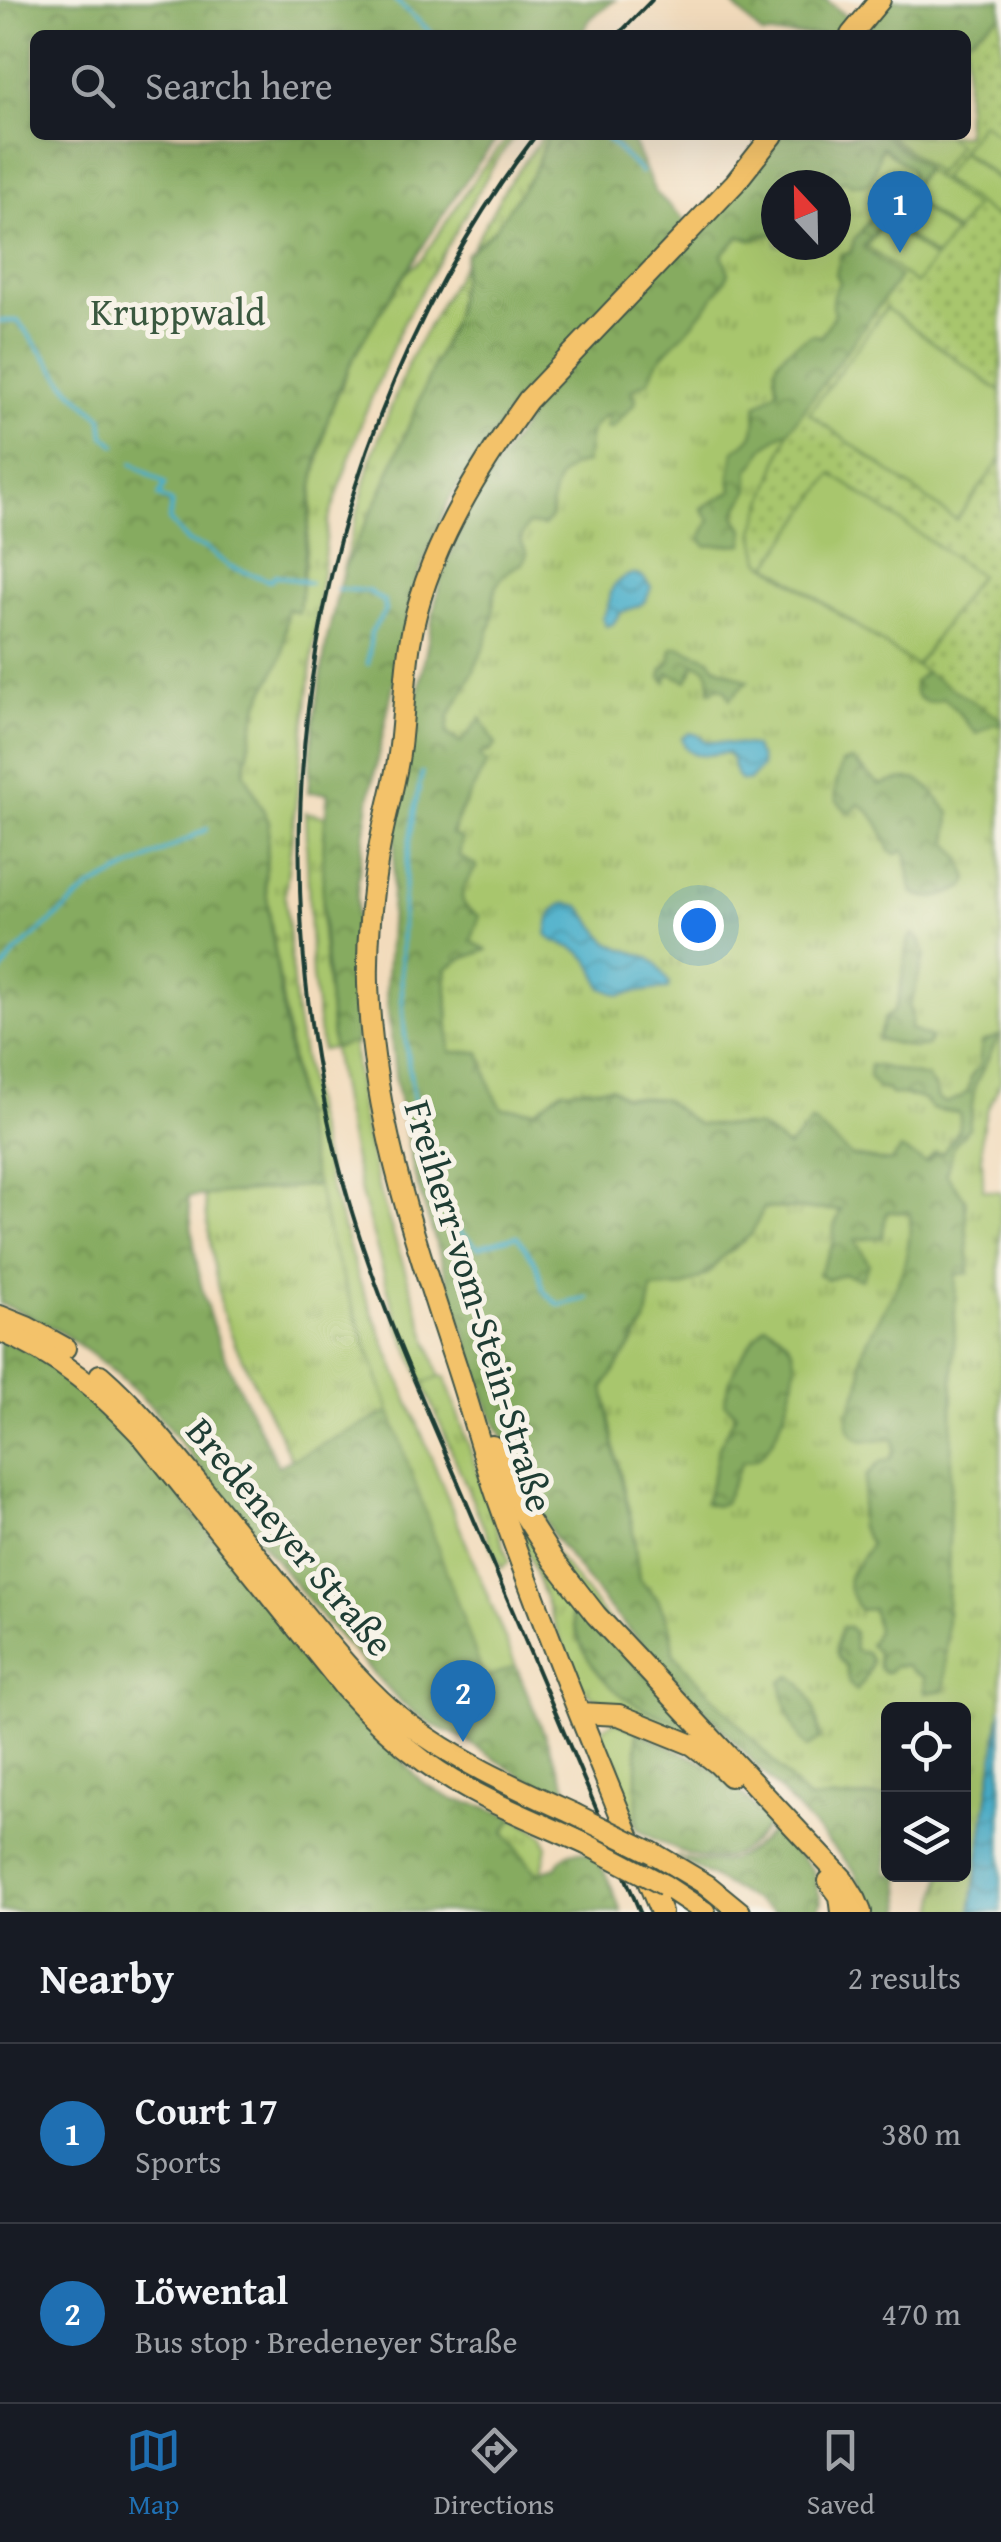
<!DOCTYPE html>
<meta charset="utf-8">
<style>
body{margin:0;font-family:"Gentium Book Plus",serif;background:#242831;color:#f1f3f6}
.controls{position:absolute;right:30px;bottom:30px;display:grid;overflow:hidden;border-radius:15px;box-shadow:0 10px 40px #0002}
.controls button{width:90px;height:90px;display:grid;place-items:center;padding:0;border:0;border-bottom:2px solid #363941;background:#171b24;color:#f1f3f6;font:50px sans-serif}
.compass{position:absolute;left:761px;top:170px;width:90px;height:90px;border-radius:50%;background:#171b24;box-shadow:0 10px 40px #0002;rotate:338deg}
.you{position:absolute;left:698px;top:925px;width:35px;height:35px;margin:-25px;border:8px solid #fff;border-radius:50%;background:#1a73e8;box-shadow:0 0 0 15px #1a73e833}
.badge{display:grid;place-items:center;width:65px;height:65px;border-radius:50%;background:#1f6fb2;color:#fff;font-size:32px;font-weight:700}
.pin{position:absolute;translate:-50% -82px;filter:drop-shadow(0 2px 5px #0008)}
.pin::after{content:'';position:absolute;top:52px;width:35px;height:30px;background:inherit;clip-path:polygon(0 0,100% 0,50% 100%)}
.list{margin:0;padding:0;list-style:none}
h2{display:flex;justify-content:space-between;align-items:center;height:130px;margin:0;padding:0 40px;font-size:42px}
h2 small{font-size:32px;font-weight:400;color:#9ea1a6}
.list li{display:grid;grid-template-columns:65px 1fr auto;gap:30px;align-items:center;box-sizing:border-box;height:180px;padding:0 40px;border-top:2px solid #363941}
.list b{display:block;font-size:38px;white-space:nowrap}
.list p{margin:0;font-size:32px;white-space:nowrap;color:#9ea1a6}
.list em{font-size:32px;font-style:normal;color:#9ea1a6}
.icon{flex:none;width:55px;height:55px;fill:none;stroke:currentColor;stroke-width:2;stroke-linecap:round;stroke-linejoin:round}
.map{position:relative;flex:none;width:1001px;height:1912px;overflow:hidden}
.search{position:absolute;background:#171b24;box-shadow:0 10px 40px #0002;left:30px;right:30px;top:30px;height:110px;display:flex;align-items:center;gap:25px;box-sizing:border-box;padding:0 35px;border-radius:15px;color:#9ea1a6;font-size:38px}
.sheet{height:490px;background:#171b24}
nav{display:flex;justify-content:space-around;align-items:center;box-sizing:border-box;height:140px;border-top:2px solid #363941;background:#171b24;font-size:28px;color:#9ea1a6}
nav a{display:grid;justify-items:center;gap:5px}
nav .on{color:#1f6fb2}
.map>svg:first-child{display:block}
.grass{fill:url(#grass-tufts);stroke:#648250;stroke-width:2.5}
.forest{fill:url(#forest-crowns);stroke:#52744a;stroke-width:2.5}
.park{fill:url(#park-dots);stroke:#648250;stroke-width:2.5}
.garden{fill:#a8c66d;stroke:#648250;stroke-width:2.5}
.water{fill:url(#water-waves);stroke:#34767f;stroke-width:2.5}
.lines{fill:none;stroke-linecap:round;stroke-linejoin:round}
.stream{stroke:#4aafca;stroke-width:4}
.major-casing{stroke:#3f5548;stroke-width:24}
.major{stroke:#f3c26a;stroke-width:20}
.rail{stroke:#1f3d34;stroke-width:4}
.major-bridge-casing{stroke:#3f5548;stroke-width:24;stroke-linecap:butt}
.major-bridge{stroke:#f3c26a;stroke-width:20}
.labels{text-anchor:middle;stroke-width:10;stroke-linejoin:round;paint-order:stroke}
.park-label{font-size:38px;fill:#3a583f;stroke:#f7f3e8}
.street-label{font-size:38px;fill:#1f3d34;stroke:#f7f3e8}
</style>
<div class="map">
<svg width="1001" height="1912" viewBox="0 0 1001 1912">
<defs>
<pattern id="grass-tufts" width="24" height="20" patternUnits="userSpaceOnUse" patternTransform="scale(2.5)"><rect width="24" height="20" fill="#a8c66d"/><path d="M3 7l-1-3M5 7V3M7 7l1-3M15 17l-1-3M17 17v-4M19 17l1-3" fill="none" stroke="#88a25a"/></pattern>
<pattern id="forest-crowns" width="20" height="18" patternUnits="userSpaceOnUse" patternTransform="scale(2.5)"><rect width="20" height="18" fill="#86ab60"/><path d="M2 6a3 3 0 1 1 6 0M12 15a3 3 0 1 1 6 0" fill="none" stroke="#6d8c50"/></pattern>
<pattern id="park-dots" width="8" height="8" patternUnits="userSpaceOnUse" patternTransform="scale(2.5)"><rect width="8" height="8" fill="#a8c66d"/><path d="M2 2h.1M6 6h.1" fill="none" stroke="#88a25a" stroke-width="1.8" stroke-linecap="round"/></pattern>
<pattern id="water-waves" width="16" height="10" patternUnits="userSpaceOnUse" patternTransform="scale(2.5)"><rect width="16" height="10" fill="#4aafca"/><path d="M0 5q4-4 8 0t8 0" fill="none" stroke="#3d90a5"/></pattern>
</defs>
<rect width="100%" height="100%" fill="#f7f3e8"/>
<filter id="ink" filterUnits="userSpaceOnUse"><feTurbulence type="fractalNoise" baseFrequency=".01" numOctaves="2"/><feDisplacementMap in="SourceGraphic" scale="20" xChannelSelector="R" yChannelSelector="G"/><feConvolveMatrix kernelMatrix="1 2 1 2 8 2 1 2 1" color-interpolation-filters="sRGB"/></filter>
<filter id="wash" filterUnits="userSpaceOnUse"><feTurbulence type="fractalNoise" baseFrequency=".0048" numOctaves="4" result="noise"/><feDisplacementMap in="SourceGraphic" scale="40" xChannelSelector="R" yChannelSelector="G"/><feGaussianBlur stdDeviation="2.25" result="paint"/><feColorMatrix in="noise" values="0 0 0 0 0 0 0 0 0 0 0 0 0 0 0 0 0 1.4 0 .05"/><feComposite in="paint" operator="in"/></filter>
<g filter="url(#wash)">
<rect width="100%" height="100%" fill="#f2dbbc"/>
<g class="grass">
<polygon points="510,135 515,135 493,166 403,323 363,418 328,522 285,896 296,1015 313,1113 300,1116 265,883 269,822 244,772 258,705 283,655 287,609 299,612 314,482 329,415 357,348 406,273 421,260 480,171"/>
<polygon points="544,135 548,135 533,175 494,230 466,254 453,319 382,490 343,570 372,456 410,359 506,187"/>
<path d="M 883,135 L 925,168 L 900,276 L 789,431 L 760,561 L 916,666 L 1001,719 L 1001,1080 C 997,1093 988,1104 985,1117 C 978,1142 984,1166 983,1190 L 1001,1192 C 1001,1231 997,1270 1001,1309 L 1001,1708 L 971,1912 L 936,1912 L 936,1908 L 942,1875 L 964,1874 L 964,1710 L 888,1710 L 888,1796 L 808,1800 L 673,1653 L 671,1630 L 658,1599 L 639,1580 L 632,1524 L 616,1457 L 604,1387 L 646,1323 L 652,1288 L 682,1287 L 709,1273 L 722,1257 L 750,1235 L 764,1208 L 923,1213 L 956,1275 L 969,1273 L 965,1199 L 504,1169 L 450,1053 L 442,872 C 450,829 466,800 487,763 L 435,724 L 499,561 L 690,287 L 776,199 L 776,245 L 836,245 L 836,185 L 791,185 Z"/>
<polygon points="305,812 325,816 322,933 333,1048 322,1050 312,977"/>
<path d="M 317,1185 C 335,1263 362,1337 391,1411 L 292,1460 L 235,1344 L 222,1310 L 212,1256 L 204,1195 Z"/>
<polygon points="440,1377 445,1377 509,1562 501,1568 423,1383"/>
<polygon points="504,1489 693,1727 720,1755 590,1695 576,1681"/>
<polygon points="615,1721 637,1731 637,1829 600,1739 604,1727"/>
<polygon points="514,1817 543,1835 547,1847 542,1871 536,1873 504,1831"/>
</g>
<g class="forest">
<path d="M 0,0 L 615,0 L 591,18 L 580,35 L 35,35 L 35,135 L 500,135 C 466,176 438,223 409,268 C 378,315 346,362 329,416 C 309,479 306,548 299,613 L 287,609 L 283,655 L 258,705 L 244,771 L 269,822 L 265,883 L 289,1054 L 300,1116 L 317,1185 L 188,1197 C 193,1241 198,1285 213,1326 C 230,1374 256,1420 278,1466 L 391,1411 L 484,1677 L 516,1666 L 570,1796 L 523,1777 L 459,1736 L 432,1725 L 400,1702 L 323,1619 L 153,1409 C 110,1364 60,1324 0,1304 Z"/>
<polygon points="729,0 826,0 849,18 837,35 762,35"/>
<polygon points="891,0 1001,0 1001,15 966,40 966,35 862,35"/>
<path d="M 548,135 L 630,135 L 655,192 L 686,221 L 517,400 L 450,498 L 414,586 L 370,795 L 358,879 L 353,968 L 357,1044 L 333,1048 C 325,963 317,878 328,793 L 308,792 L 314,720 L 327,639 L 343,570 L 382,490 L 453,320 L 466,254 L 494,230 L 532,175 Z"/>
<path d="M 781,135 L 885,135 L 925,168 L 863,247 L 900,276 L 788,432 L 785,432 L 764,447 L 756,463 L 749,469 L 749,490 L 735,514 L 737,520 L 744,529 L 744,544 L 706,546 L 700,539 L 710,520 L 701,508 L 732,491 L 730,476 L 734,451 C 761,434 753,431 757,405 L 778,390 C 768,358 784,353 809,336 L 813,334 L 821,337 L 835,313 C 830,300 832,294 840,282 L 836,274 L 841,254 L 850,253 L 854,240 L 875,213 L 886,210 L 912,175 L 910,169 L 882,147 C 876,160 877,172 868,184 L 851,185 L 845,180 L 836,185 L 776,185 L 776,232 L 753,240 L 740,236 L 722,254 L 729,273 C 719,293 701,314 686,331 C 670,349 656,357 649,381 L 631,390 L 636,397 L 635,404 C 625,411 621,421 611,429 L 606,427 L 609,417 L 604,416 C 583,436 591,438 586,463 C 556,466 551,493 551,518 L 543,526 L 528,524 L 520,539 L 527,554 L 522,564 C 510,568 498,578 495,591 C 492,600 495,611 492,622 C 482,658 468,684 449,716 L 447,734 L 460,743 L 481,718 L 496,745 L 490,751 L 479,756 L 487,763 L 458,816 L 451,834 L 462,839 L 459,856 L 477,866 C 464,887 450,902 480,916 L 471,941 L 487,950 L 462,959 L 446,969 L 450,1052 L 480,1052 L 491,1088 L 502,1108 L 536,1110 L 562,1090 L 611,1087 L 623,1096 L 663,1099 L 697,1124 L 760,1127 L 788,1147 L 812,1121 L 851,1156 L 891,1162 L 901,1149 L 926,1163 L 935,1152 L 943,1153 C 951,1138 964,1132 959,1113 L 932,1109 L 924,1100 L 916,1097 L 891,1094 L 888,1090 L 877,1088 L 869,1077 L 870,1065 C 890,1067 907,1074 927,1077 L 935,1089 L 938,1099 L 946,1103 L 961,1097 L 968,1091 L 971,1077 L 979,1065 L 982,1042 L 999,1036 L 975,1085 L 969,1128 L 954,1145 L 946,1174 L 965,1199 L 969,1273 L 956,1275 L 945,1690 L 925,1693 L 924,1677 L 913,1672 L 907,1665 L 894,1666 L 888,1672 L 883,1672 L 879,1667 L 877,1652 L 869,1645 L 877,1631 L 873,1609 L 859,1610 C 837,1570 854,1577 870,1544 L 859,1525 L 866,1476 L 880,1462 L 889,1460 L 894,1451 L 894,1440 L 891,1438 C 880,1439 862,1445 854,1436 C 838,1421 859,1395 861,1378 C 863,1368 859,1358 864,1348 C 876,1320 896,1295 904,1265 C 909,1247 911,1231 910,1212 L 887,1212 L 882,1237 L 855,1240 L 869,1264 L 861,1280 L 844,1274 L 827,1280 L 818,1274 L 833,1245 L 834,1226 L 841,1210 L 764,1208 L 751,1235 L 722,1257 L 709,1273 L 682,1287 L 652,1289 L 646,1323 L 604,1387 L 616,1457 L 632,1524 L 639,1580 L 658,1599 L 671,1630 L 673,1653 L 808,1800 L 888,1796 L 888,1874 L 900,1875 L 903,1912 L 871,1912 L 854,1870 L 608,1607 L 554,1537 L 527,1486 L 489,1410 L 415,1177 L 396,1084 L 386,992 L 398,795 L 440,580 L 470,505 L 542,397 Z"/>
<path d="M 1001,619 L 1001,725 L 993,724 L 977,734 C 965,722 957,708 943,698 C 928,706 913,701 914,682 L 926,672 L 944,683 Z"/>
<polygon points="679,647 710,659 715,666 748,681 730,699 725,689 718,687 711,692 709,675 706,668 695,664 687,681 668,673 666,682 661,677 663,669 670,662 672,648"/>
<path d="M 852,760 L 880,785 C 925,770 923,783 950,813 L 948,842 L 960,857 L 968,879 L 965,887 C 946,896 932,902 913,893 C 908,878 911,864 905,850 L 896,854 L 890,851 C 883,831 878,816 859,804 L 851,813 C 825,798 837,786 842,763 Z"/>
<path d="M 913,934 L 920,940 L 925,956 C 917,973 918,989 909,1006 L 912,1020 L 910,1029 L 931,1038 L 927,1046 L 914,1048 L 878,1039 L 884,1019 L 894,1011 L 898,1001 L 909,939 Z"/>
<path d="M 765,1325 C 781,1332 793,1342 795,1360 C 797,1383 778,1445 757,1458 C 753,1461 747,1461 742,1462 L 724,1503 L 715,1506 L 705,1503 L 713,1476 L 718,1449 L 736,1413 L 724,1403 C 731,1368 743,1352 765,1325 Z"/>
<path d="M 0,1339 L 32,1352 L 107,1407 L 349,1703 L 424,1784 L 454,1800 L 479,1805 L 514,1817 L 504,1832 L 536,1873 L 557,1867 C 566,1846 590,1848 601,1866 C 610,1880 615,1897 621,1912 L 0,1912 Z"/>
<path d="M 580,1604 L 693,1727 C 648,1714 609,1697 585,1653 C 579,1642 575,1628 571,1616 Z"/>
<path d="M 842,1627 L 849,1627 L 854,1632 L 855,1651 L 867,1653 L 872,1662 L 864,1681 L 856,1691 L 849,1684 L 846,1665 C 830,1656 837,1641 842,1627 Z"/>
<path d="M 791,1676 C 812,1689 817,1715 820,1739 L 807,1748 C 791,1729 786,1706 781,1682 Z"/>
<path d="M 637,1731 L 707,1764 L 742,1794 L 770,1824 C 761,1833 752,1845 741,1851 C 708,1872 665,1845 637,1829 Z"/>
<path d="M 774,1829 L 813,1870 L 821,1902 L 817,1912 L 775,1912 L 676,1857 C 727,1867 737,1864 774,1829 Z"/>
</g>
<polygon class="park" points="1001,15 1001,719 916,666 760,560 754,531 788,432 900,277 863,247 925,168 883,135 966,135 966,40"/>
<g class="garden">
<polygon points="982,122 1001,137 1001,180 961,150"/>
<polygon points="888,135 945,135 958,145 937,173"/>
<polygon points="961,152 1001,182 1001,209 995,217 941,178"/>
<polygon points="925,170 974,207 956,232 907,194"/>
<polygon points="905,196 954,233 936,257 887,220"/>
<polygon points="885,222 934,259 916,284 867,246"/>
<polygon points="886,308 1001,392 1001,459 956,520 809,413"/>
<polygon points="832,474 979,575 916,666 769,565"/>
<polygon points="353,1043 362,1117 379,1191 440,1377 423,1383 398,1324 361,1193 344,1113 333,1048"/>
<polygon points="313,1113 329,1182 359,1280 516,1666 484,1678 331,1245 300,1116"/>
</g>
<g class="water">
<path d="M 632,574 L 643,577 L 651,587 C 645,609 637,605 620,613 L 613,624 L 606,626 L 602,618 C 617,597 601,586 632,574 Z"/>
<path d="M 690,733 L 698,735 L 706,741 L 753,746 L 760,758 L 761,767 L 748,781 L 740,780 C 732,772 736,761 728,753 C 709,752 689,765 682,738 Z"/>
<path d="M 567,903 L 580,906 L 607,941 L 621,948 L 648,957 L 656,963 L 669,983 L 668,989 L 651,990 L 620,995 L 602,988 C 595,970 590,954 570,947 C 560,943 554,943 547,935 C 549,920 551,907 567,903 Z"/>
<polygon points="1001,1708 1001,1912 971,1912"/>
</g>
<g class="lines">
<g class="stream">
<polyline points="395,0 434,35"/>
<polyline points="603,135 641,172"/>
<polyline points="0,321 18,321 70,389 102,418 104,436 116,445"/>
<polyline points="132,463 165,484 159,496 172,503 169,520 188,542 206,548 229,566 270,581 275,575 310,583"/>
<polyline points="337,589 368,591 384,602 385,611 371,632 368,664"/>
<path d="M 422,773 C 394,901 393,1029 427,1155 C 433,1176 441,1211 455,1227 C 461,1234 471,1240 478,1247 L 517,1236 L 537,1265 L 543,1290 L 559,1305 L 588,1298"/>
<polyline points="0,974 16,952 90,888 207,829"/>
</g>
</g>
</g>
<g filter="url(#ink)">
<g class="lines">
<defs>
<g id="major">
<polyline points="851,35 880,0"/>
<polyline points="0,1316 27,1327 65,1348"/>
<path d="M 0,1331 C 59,1355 101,1392 144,1438 L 345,1688 C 369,1715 395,1740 425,1762 C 473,1797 531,1819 584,1843"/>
<path d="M 100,1375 C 139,1409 170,1449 202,1488 C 236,1530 269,1571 303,1613 C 334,1651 368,1693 407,1723 C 458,1762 517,1788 574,1814"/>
<polyline points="492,1446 522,1511 554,1561 596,1615 843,1879 856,1900 861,1912"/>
<polyline points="580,1713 619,1715 693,1745 718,1764 730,1776"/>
<polyline points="653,1853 707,1885 740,1912"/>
<polyline points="829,1881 840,1896 842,1912"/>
<polyline points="664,1885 705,1912"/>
<path d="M 661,1912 C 604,1777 548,1640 499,1502 C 483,1457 471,1410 456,1365 C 415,1240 372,1117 368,984 C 367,942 371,898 378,856 C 383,822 394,789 399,754 C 404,718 404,680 410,643 C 424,555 477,471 528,400 L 735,183 L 773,135"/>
</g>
</defs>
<use href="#major" class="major-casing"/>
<use href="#major" class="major"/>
<g class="rail">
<polyline points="618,35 652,0"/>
<path d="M 536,135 C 305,440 243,845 351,1209 C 381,1309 425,1405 466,1501 C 524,1638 582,1775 640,1912"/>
</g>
<defs>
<g id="major-bridge">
<polyline points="574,1814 653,1853"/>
<polyline points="584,1843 664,1885"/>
</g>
</defs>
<use href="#major-bridge" class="major-bridge-casing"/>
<use href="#major-bridge" class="major-bridge"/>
</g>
</g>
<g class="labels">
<g class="park-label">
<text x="178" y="325">Kruppwald</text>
</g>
<g class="street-label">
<text transform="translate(479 1306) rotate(73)" y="13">Freiherr-vom-Stein-Straße</text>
<text transform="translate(290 1537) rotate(50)" y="13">Bredeneyer Straße</text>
</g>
</g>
</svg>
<div class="controls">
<button><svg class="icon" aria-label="locate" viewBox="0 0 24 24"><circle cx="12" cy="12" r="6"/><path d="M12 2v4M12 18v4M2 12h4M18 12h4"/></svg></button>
<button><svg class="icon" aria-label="layers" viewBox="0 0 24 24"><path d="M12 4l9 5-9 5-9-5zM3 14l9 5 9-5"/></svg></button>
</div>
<svg class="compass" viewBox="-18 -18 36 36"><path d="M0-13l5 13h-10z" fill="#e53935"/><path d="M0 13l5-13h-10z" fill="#9ea1a6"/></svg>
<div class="you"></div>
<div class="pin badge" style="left:900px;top:253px">1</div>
<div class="pin badge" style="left:463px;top:1742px">2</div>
<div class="search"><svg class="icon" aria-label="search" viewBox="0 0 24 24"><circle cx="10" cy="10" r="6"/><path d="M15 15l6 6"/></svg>Search here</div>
</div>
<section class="sheet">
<h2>Nearby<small>2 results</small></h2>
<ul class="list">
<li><span class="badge">1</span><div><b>Court 17</b><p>Sports</p></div><em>380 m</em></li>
<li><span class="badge">2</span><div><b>Löwental</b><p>Bus stop · Bredeneyer Straße</p></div><em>470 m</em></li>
</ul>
</section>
<nav>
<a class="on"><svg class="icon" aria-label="map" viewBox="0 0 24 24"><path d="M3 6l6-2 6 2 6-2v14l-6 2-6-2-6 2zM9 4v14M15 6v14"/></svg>Map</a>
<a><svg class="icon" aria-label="directions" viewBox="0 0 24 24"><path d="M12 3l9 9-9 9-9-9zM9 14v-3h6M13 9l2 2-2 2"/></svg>Directions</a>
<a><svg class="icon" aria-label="saved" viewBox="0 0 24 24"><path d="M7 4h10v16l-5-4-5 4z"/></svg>Saved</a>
</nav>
